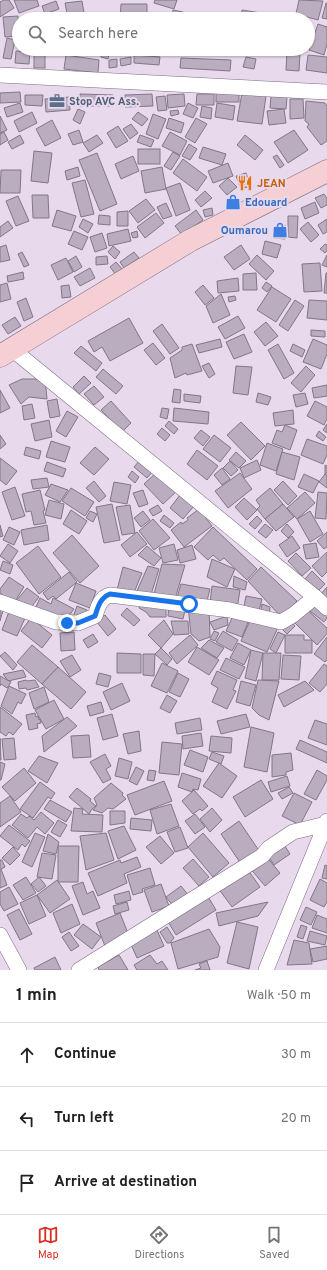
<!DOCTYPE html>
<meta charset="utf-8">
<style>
body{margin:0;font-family:Overpass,sans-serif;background:#f6f6f6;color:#202124}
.stop{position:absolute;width:12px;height:12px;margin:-9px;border:3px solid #1a73e8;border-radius:50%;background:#fff}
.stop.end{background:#1a73e8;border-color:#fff;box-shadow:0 1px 4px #0008}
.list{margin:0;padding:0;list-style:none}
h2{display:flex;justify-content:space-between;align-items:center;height:52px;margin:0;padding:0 16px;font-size:17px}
h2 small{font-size:13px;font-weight:400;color:#757577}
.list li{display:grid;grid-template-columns:26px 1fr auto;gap:12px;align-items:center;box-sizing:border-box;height:64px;padding:0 16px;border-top:1px solid #e0e0e0}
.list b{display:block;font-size:15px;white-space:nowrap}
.list em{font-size:13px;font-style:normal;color:#757577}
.icon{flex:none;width:22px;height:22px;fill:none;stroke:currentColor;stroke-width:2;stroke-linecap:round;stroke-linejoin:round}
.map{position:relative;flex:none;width:327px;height:970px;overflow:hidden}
.search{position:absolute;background:#fff;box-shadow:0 1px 3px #0004;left:12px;right:12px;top:12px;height:44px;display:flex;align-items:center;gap:10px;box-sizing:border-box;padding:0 14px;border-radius:22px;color:#757577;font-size:15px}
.sheet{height:244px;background:#fff}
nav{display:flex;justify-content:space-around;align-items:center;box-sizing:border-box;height:56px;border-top:1px solid #e0e0e0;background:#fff;font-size:11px;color:#757577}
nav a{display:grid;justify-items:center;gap:2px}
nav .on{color:#d93025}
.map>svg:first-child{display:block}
.building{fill:#bbadc0;stroke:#847687}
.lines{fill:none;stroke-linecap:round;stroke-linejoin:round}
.minor-casing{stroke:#7c6e80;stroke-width:16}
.secondary-casing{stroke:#7c6e80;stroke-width:23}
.minor{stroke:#fff;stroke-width:15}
.secondary{stroke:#f6cfd4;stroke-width:22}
.route{stroke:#1a73e8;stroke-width:5}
.labels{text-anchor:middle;stroke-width:4;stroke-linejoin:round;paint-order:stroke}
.service-label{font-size:11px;font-weight:bold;fill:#4e5e75;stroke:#e8d9ed;text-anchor:start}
.food-label{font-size:11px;font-weight:bold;fill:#c56008;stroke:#e8d9ed;text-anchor:start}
.shop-label{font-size:11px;font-weight:bold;fill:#366cbe;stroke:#e8d9ed;text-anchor:start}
</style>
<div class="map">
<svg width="327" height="970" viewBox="0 0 327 970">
<rect width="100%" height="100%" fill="#e8d9ed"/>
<g class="building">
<polygon points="4,0 9,0 14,8 0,17 0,2"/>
<polygon points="14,0 37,0 39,6 19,13"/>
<polygon points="155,0 177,0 174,9 154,3"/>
<polygon points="299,0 323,1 318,20 296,14"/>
<polygon points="56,1 59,9 45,14 42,6"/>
<polygon points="82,1 85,19 68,19 65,3"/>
<polygon points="326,3 327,3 327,19 322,18"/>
<polygon points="121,4 147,4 147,19 120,19"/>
<polygon points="173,10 183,12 182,19 172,19"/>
<polygon points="242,10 261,13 260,19 241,19"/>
<polygon points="43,15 43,19 33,19 33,17"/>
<polygon points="18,16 19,36 5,37 3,17"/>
<rect x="23" y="16" width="9" height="3"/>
<polygon points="318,24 327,27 327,44 324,55 309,50"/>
<polygon points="7,38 15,40 11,59 3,58"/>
<polygon points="90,49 97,49 97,54 91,55"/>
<polygon points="103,49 110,49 108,59 101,57"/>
<polygon points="191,49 241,49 242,53 191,54"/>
<polygon points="16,51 30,52 29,64 15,63"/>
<polygon points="287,51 300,52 299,71 286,70"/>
<rect x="34" y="53" width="11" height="15"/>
<polygon points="66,55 99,60 98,73 64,69"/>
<polygon points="134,55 160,57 159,65 134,63"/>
<polygon points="308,55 327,57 327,73 306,70"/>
<polygon points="131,57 131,64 121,66 120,59"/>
<polygon points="246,57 256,59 254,69 243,67"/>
<polygon points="181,58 231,60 230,71 180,68"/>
<polygon points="117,59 117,67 109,68 109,60"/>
<rect x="216" y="91" width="23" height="11"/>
<polygon points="20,92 21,102 0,103 0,93"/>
<polygon points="242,93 266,96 262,124 237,121"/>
<polygon points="80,94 113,95 113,106 80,106"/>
<polygon points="152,94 153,106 125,107 125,95"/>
<polygon points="184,94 185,106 168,108 167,95"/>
<polygon points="197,94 214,94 214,105 196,105"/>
<polygon points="25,95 43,95 42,106 25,105"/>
<polygon points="165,96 167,110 158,111 156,97"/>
<polygon points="271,96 287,97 286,109 270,108"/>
<polygon points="69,97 70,110 46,112 45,99"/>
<polygon points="290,99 303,99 304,118 290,119"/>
<polygon points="306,101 325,103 327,106 327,141 321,145 307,127 309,124 305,121"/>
<polygon points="20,103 23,112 7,117 4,108"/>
<polygon points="188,103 198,108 193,118 183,114"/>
<polygon points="217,103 235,106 233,120 215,117"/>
<polygon points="202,106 212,108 211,119 200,117"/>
<polygon points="78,109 85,112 80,124 73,120"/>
<polygon points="284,109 286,123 269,125 267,111"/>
<polygon points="178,110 179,114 171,116 170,111"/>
<polygon points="32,112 37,123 19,132 14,121"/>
<polygon points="138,112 148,119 142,126 132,119"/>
<polygon points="153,114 166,119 158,139 146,134"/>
<polygon points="0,116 7,130 0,133"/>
<polygon points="169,118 184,123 181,133 166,128"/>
<polygon points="196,118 207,124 195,143 185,137"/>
<polygon points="52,120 61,138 45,146 36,129"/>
<polygon points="131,124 138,133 130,139 123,129"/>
<polygon points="118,126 128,141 116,148 107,133"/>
<polygon points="79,130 83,142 73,145 68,134"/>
<polygon points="294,130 308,150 288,163 274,142"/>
<polygon points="4,132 8,140 0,145 0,134"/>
<polygon points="170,132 187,141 180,155 162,146"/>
<polygon points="20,135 24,143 12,149 8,142"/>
<polygon points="97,135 103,143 89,152 83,143"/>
<polygon points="140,135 154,140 151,147 137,142"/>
<polygon points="245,135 263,150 255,160 237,145"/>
<polygon points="189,144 197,149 190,160 182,156"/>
<polygon points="203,147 226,154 222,165 199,158"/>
<rect x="138" y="149" width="22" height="15"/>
<polygon points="34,151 52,153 48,183 31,181"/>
<polygon points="173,152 180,156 171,170 164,166"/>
<polygon points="97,153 117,204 100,211 79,160"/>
<polygon points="277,155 284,165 280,168 273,157"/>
<polygon points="133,156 139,171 121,179 115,164"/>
<polygon points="183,159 207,177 197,191 173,173"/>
<polygon points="228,163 233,176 213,183 208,171"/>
<polygon points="78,167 80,176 67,180 65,171"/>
<polygon points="162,167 166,189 145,193 141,171"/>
<polygon points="1,170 21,170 20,193 0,193"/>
<polygon points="246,173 251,186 241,189 236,176"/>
<polygon points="228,178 237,187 227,195 219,186"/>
<polygon points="85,180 94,214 81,217 72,183"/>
<polygon points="180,183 190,210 176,216 166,188"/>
<polygon points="205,191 212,198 201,207 195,200"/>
<polygon points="324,194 327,198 327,205 321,208 315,198"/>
<polygon points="32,195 48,195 49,218 33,218"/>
<polygon points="18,196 29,221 16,226 6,201"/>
<polygon points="146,199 155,210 138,223 129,211"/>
<polygon points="315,202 319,213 305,219 301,208"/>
<polygon points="166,203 172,216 163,219 157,207"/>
<polygon points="212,208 213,215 205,217 203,210"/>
<polygon points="57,210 76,216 71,231 52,226"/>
<polygon points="196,210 203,220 182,235 175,226"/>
<polygon points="128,211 128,226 117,226 117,212"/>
<polygon points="156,213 164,223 145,238 137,227"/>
<polygon points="99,215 110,216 110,225 98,224"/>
<polygon points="288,216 298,216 297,238 288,237"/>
<polygon points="83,219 93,224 88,233 79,227"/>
<polygon points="327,219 327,232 323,234 318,225"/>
<polygon points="8,221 13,228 0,237 0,227"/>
<polygon points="308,222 319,235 311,242 300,229"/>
<polygon points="276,225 286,226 285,239 274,238"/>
<polygon points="128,229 131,241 109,246 107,234"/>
<polygon points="74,231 88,237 82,250 68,244"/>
<polygon points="137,231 138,237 133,238 131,233"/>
<polygon points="102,233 107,248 95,252 90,237"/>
<polygon points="265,241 281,245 277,258 262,254"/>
<polygon points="325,244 327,245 327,251 325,253 320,249"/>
<polygon points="6,245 10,260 0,262 0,247"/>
<polygon points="241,245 250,259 234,270 224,257"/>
<polygon points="113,246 120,252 115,259 108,252"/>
<polygon points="22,252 29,265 24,267 18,254"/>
<polygon points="134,252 139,258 124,268 120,262"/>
<polygon points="257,255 274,271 266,280 249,264"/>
<polygon points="327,255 327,267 322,265"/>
<polygon points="76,256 82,267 74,272 68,261"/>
<polygon points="107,256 108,264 96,265 96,257"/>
<polygon points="66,258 73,272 58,280 51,265"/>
<polygon points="116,262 123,270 116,275 110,267"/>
<polygon points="320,263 322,291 304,292 302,264"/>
<polygon points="90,268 95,278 80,286 74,277"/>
<polygon points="23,272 24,279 8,282 7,276"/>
<polygon points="256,273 257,290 243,290 243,274"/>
<polygon points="326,273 327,273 327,293 324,293"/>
<polygon points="238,278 239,291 218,293 217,281"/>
<polygon points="266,282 272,286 267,292 262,288"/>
<polygon points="7,283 11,299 0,302 0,285"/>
<polygon points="69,285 71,297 62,298 61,286"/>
<polygon points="203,285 214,298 205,305 195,292"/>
<polygon points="272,287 291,299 276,322 257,310"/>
<polygon points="221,294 230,315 213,323 206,306"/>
<polygon points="235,296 236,300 229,302 228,297"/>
<polygon points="26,298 33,317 24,321 17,302"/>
<polygon points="295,300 304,306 288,331 279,325"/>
<polygon points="309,300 327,301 327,320 307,318"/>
<polygon points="238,316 245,328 225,339 218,327"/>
<polygon points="15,317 21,326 8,334 2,325"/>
<polygon points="129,318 143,343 110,361 102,347 94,352 88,341"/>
<polygon points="266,322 278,336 265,346 254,332"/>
<polygon points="162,324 179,348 170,354 153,331"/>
<polygon points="311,330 325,331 325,337 311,336"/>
<polygon points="244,334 252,352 234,359 226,342"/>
<polygon points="220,339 222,347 199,353 196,345"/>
<polygon points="313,339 327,345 327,354 321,369 303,362"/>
<polygon points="153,343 165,358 156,365 144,350"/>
<polygon points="192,344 202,371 187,375 186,373 175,378 170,358 182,350 182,347"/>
<polygon points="278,344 294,373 284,379 268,350"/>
<polygon points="293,344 305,350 302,357 290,351"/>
<polygon points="81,346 102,363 96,371 74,353"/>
<polygon points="209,363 215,374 209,378 202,366"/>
<polygon points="236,366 252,367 248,395 233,393"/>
<polygon points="306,366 315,375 301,392 291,383"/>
<polygon points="103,369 123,386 116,394 96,377"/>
<polygon points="84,376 91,383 79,394 73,387"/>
<polygon points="22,379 45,379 47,399 29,397 21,404 9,385"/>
<polygon points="327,385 327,396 314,398 312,388"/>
<polygon points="94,386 104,397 94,405 84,394"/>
<polygon points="174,389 181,390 180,403 172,402"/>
<polygon points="0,390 10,408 0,413"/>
<polygon points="258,393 271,397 268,405 256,402"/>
<polygon points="305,393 308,404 296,407 293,395"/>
<polygon points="184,394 201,396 200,403 184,401"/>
<polygon points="57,399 60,416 50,418 47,401"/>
<polygon points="111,401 131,423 122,432 101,410"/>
<polygon points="315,401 327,407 327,419 324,425 307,416"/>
<polygon points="32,404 35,418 24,420 22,406"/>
<polygon points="162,408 169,409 167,419 160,417"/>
<polygon points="174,408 209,412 208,424 173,421"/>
<polygon points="293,410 294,424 275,426 273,413"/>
<polygon points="67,411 78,417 66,437 56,431"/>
<polygon points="49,420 52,437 35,441 31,424"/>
<polygon points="169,421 178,429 174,434 165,426"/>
<polygon points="241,422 265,446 251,460 227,435"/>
<polygon points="327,424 327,433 323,430"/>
<polygon points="285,425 297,430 290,450 272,443 277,430 282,432"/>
<polygon points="162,428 170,435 165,441 157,434"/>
<polygon points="201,430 210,437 203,446 194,438"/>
<polygon points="319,431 326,437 323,441 316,436"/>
<polygon points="0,435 6,444 0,449"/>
<polygon points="214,435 231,448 220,462 203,449"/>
<polygon points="307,439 327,446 327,455 323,464 301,455"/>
<polygon points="51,441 70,447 65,462 46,457"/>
<polygon points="267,443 283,449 276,471 260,465"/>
<polygon points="26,447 41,451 39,459 24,455"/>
<polygon points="95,447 109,459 94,475 80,463"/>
<polygon points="197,450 218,466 207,480 187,464"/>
<polygon points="236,452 246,461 239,468 229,460"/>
<polygon points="282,452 300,457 294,480 276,474"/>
<polygon points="0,458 17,471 6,485 0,480"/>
<polygon points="141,459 154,470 147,478 134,467"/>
<polygon points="257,460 261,470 244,478 240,468"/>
<polygon points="230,461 238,470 231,476 223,468"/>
<polygon points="47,462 66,469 63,477 44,471"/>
<polygon points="325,465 327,466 327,474 325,474"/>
<polygon points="222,468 230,479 222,485 214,475"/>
<polygon points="132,471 139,477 135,483 128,477"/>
<polygon points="157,472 178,490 163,504 144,484"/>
<polygon points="240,473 252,489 228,508 215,491"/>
<polygon points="304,474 319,481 313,493 298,487"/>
<polygon points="325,474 327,476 327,488 319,482"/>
<polygon points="47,478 49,487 33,489 31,480"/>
<polygon points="94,481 106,496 99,502 86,488"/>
<polygon points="283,481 297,496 288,505 274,490"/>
<polygon points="114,482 131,485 127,504 110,501"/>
<polygon points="51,484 68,490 60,502 45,495"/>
<polygon points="15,487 25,516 12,520 2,492"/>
<polygon points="71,488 94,502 85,516 62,501"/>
<polygon points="270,488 283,504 265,519 257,509 260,506 256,500"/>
<polygon points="40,490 45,510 43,511 46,523 34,525 31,511 26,512 22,494"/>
<polygon points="143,490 148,504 139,507 133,493"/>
<polygon points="305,492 315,503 297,519 287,508"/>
<polygon points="318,492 327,493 326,519 315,518"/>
<polygon points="180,495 194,506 183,519 170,508"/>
<polygon points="244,498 257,510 247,520 235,507"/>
<polygon points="49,500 64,504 61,519 45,515"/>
<polygon points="112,504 120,540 104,543 96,507"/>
<polygon points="283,504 294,517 276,531 265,519"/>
<polygon points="130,505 135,533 122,535 116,507"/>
<polygon points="158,505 162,511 153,516 149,510"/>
<polygon points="199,509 212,526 184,547 171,530 181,522 182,524 188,520 187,518"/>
<polygon points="71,510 87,521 79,534 63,524"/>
<polygon points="90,511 97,514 93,522 86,518"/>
<polygon points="143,511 150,520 141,527 134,518"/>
<polygon points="310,511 323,534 310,542 297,519"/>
<polygon points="164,515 174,523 170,528 160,521"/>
<polygon points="257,516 262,521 255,529 249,524"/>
<polygon points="153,519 170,538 154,550 139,531"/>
<polygon points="265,524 273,530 266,538 258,532"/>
<polygon points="287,524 294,532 288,538 281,531"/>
<polygon points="0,525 3,536 0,537"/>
<polygon points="47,525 49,540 24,545 21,530"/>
<polygon points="9,527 20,532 14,545 3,540"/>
<polygon points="213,527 257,569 247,580 224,558 220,561 213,555 208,560 194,547"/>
<polygon points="137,532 147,544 130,557 121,545"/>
<polygon points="327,532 327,547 324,549 317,541"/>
<polygon points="72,535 99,566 80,583 53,553"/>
<polygon points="292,536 300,548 287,557 279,545"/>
<polygon points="316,543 319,557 306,559 303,545"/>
<polygon points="8,544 18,551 10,563 0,556"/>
<polygon points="174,544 178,560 163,563 159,548"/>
<polygon points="192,545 196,559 180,563 177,550"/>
<polygon points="38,546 61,577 39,594 16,563"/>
<polygon points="147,546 161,558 154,566 138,555"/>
<polygon points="327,552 327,572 322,577 312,566"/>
<polygon points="296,553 311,568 302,576 288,561"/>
<polygon points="212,559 235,569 227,587 207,577"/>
<polygon points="3,561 13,565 10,574 0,570"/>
<polygon points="162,564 185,565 175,599 154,594"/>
<polygon points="148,566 159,569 150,598 136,593"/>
<polygon points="123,567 142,573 133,595 117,590"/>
<polygon points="261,567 297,601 283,619 248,581"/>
<polygon points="312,571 325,584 318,591 305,579"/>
<polygon points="69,572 77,582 56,599 53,596 48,600 43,593"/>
<polygon points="234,576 247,582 245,590 233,587"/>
<polygon points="9,577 24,587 14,603 0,593 0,589"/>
<polygon points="76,583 96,591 90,608 69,600"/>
<polygon points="181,584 210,589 206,605 176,601"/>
<polygon points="212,586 240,590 237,609 210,603"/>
<polygon points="327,587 327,601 320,595"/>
<polygon points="27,588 39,597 29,610 16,601"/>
<polygon points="246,596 262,599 258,615 243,611"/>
<polygon points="40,598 51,604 53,598 74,609 65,621 33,613"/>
<polygon points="142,600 166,603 166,617 150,617 146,612 139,608"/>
<polygon points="313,600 327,611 327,618 324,622 306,608"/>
<polygon points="169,603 186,606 183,619 168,616"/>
<polygon points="262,604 270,607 269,617 260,615"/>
<polygon points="0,606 4,607 0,621"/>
<polygon points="77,606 87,610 84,619 72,620"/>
<polygon points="188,606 209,608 210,637 199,641 191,634"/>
<polygon points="304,607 327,628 327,634 317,645 293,621"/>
<polygon points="127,608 140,620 134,626 121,615"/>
<polygon points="10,609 26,616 17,636 2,630"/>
<polygon points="105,615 116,629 108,636 96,621"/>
<polygon points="227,616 228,625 214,630 210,622"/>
<polygon points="233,616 248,622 242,637 226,631"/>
<polygon points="31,618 52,635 42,648 21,631"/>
<polygon points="251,618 279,625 267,652 241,641"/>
<polygon points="289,619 295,626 287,634 280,627"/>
<polygon points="164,620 173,634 161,648 148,635"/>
<polygon points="171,621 188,621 189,634 174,635"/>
<polygon points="214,631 219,633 215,641 210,639"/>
<polygon points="223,631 238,640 232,651 216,642"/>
<polygon points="74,632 75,650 61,651 60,633"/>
<polygon points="278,632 285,635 276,653 270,649"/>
<polygon points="93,634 98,642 88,648 83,640"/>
<polygon points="190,635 198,645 177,664 169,653"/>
<polygon points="285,635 304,635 304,640 312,640 312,653 285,653"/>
<polygon points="327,637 327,660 325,662 314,654"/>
<polygon points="209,640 224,648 217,658 201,648"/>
<polygon points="238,643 251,650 244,665 230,658"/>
<polygon points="32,645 58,667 42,684 17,662"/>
<polygon points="197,647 219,660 209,675 188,662"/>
<polygon points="161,648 172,659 167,665 155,654"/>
<polygon points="251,650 263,653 256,681 245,678"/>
<polygon points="5,652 17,665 13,670 0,656"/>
<polygon points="117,653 141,654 141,673 117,673"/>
<polygon points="263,653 281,653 279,680 262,680"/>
<polygon points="143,654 155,654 154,676 143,675"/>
<polygon points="72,655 81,670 70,677 60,661"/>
<polygon points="283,655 301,656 299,680 281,679"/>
<polygon points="226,658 245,667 239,679 220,670"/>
<polygon points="162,663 178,671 167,693 151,686"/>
<polygon points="324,664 327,666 327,684 320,692 309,683"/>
<polygon points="58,667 86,692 71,709 42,684"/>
<polygon points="23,670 26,677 8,681 3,674"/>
<polygon points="217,671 237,680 233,690 236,691 227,709 212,702 218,688 211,684"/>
<polygon points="99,673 111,676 108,687 96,684"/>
<polygon points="178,673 189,679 180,697 169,692"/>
<polygon points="0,676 11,682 7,688 1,684 0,686"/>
<polygon points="26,680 27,681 35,680 39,687 27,690 26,688 19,689 18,682"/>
<polygon points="258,680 279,681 269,720 259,715 252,708"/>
<polygon points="241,681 256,685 250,706 236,702"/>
<polygon points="305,681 314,690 284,707 278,695"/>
<polygon points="122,683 130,701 111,710 103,692"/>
<polygon points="9,686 26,694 21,704 18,702 12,714 1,706"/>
<polygon points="44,687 49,702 34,709 29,693"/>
<polygon points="167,695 177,701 170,713 160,708"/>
<polygon points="54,700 64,719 46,729 35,710"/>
<polygon points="101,702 104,712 90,716 87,706"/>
<polygon points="0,707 22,724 13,735 9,732 6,736 0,732"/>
<polygon points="35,713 36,717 38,716 39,720 40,719 41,723 37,724 38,728 29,730 26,715"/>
<polygon points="112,714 118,736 103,740 97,718"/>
<polygon points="246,714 250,727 221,734 217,721"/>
<polygon points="67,717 77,726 44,752 42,736"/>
<polygon points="200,718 202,730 177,734 175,723"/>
<polygon points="315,720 327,724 327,745 308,738"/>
<polygon points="251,727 274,733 267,772 244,767"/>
<polygon points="139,731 141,751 128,754 123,734"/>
<polygon points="201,733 203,746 183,749 182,736"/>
<polygon points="89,735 91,757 73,758 71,736"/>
<polygon points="211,736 232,738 231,753 209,751"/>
<polygon points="0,738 1,760 0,760"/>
<polygon points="14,738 16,759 4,760 2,739"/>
<polygon points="300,740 327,752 327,763 296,749"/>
<polygon points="162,742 182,744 179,775 159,773"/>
<polygon points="190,750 208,757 203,772 184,765"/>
<polygon points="212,752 224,756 221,764 209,759"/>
<polygon points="291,753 293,770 286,772 286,775 272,777 272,755"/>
<polygon points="105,754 111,766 106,769 111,779 103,783 90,762"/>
<polygon points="39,756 58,763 47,783 28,771"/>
<polygon points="119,758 132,762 128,779 115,776"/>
<polygon points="0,762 5,764 1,780 0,780"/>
<polygon points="219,763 237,776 222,798 203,786"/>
<polygon points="136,767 144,771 137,785 129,781"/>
<polygon points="24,768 36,783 15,801 2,787"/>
<polygon points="149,770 156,771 154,781 147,780"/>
<polygon points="317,770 327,776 327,780 316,800 304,794"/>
<polygon points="182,773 201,779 198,790 193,789 192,792 178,787"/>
<polygon points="287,776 290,786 271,792 268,782"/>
<polygon points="261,780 273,799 245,817 233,797"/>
<polygon points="164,781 172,801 135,815 127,795"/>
<polygon points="40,782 55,793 51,799 48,797 33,818 20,809"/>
<polygon points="111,783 123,793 122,795 126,799 113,809 108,808 102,813 93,810 97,805 94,798"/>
<polygon points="289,787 293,793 282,799 278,793"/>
<polygon points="77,788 91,799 90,801 96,806 92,809 89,814 69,797"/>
<polygon points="194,790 208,806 202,811 200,809 193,814 182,801"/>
<polygon points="294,793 312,802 300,825 282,816"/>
<polygon points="10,796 21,812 0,827 0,803"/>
<polygon points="50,800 72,812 66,822 44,809"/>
<polygon points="171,804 179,826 157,834 150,810"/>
<polygon points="74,808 83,809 82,814 103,815 102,832 71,831"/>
<polygon points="212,808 222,820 210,832 200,819"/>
<polygon points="110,811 125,811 125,823 110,825"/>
<polygon points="41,812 54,823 45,834 37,827 28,838 12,825 21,814 27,818 29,816 34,820"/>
<polygon points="195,814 205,827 195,834 185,821"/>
<polygon points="131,818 152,820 151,831 130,829"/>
<polygon points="58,820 67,825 60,837 51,832"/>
<polygon points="239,821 262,855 243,867 221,834"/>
<polygon points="9,825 30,841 25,847 22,844 18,850 0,836"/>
<polygon points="124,826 136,850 118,859 108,831"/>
<polygon points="180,827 188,848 175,852 167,832"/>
<polygon points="35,833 45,837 32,867 22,862"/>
<polygon points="106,833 114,860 86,870 80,836"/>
<polygon points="203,833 229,863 213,877 188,847"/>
<polygon points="48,834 59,842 56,854 43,851"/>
<polygon points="160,836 174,853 161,864 146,847"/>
<polygon points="283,843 290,854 274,865 267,854"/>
<polygon points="58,846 79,846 78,882 58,882"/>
<polygon points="13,847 20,855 10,865 2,858"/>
<polygon points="42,853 56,855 52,879 37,877"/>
<polygon points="265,855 280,873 265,886 249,867"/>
<polygon points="137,857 141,867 124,874 127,883 98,896 88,873 120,860 121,863"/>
<polygon points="193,859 209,877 199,886 183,868"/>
<polygon points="0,860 2,860 5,867 1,869 7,885 0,888"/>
<polygon points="325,865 327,866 327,879 322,878"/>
<polygon points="246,867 260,887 232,907 218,888"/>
<polygon points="150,868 155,885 142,889 143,892 133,895 127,875"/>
<polygon points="26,877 36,893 23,900 13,885"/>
<polygon points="39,877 46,886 38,892 31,884"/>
<polygon points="320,879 327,883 327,902 324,907 310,900"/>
<polygon points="57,880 70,899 50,913 37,895"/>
<polygon points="83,882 87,894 93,891 100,908 83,915 72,886"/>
<polygon points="161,884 169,906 152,912 144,890"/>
<polygon points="181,886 189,896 174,907 166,897"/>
<polygon points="9,887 18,904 4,911 0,904 0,892"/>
<polygon points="129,891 131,900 116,904 114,895"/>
<polygon points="37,895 46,916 29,924 20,903"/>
<polygon points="207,895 216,910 176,935 167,920"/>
<polygon points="127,902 129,910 115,914 113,906"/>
<polygon points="268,902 258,916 219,926 216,913"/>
<polygon points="72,904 80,924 61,933 53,913"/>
<polygon points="306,907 317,912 311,925 300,920"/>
<polygon points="19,909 32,934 20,940 7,915"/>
<polygon points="120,913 129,936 105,946 96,923"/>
<polygon points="317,915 327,919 327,933 312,928"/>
<polygon points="237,922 258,927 249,969 227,963"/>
<polygon points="83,924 101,937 92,949 74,935"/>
<polygon points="301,925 307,927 303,939 297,937"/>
<polygon points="167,927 174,938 170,943 167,943 160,932"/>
<polygon points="209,929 220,947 218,957 178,969 171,943"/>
<polygon points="157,930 164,946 137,958 130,942"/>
<polygon points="310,931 327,936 325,945 307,941"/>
<polygon points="69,932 79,946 71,951 62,937"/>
<polygon points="294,940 309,943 312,964 287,965"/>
<polygon points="327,946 327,959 313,962 310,949"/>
<polygon points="119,955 128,970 99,970 98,967"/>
<polygon points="150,955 157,964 162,961 168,970 137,970 134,965"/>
<polygon points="55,957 61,970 35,970 34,968"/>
<polygon points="207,961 210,970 195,970 201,968 199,964"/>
</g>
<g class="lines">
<defs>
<g id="minor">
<polyline points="0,75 327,92"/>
<polyline points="12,349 315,597 327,608"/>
<path d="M 0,602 L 56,622 L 78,623 L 95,616 C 98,607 100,598 110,595 L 230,610 L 281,622 L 293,615 L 315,597"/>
<polyline points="0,935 19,970"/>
<polyline points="79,970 262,856 269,848 293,832 326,824"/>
<polyline points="266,970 327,821"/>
</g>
<polyline id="secondary" points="0,356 191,240 327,171"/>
</defs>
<use href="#minor" class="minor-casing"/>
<use href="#secondary" class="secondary-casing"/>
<use href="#minor" class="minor"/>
<use href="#secondary" class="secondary"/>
</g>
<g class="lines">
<path class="route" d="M 67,623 L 78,623 L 95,616 C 98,607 100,598 110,594 L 189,604"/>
</g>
<defs>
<symbol id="office-bare" viewBox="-9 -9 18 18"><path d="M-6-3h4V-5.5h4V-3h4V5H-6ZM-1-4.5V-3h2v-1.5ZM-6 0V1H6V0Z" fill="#5c6f8a" stroke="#e8d9ed" stroke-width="2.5" paint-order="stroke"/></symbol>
<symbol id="restaurant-bare" viewBox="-9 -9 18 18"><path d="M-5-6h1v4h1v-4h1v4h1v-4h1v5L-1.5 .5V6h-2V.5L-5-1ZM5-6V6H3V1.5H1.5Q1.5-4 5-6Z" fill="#e8710a" stroke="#e8d9ed" stroke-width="2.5" paint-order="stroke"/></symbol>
<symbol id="shop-bare" viewBox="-9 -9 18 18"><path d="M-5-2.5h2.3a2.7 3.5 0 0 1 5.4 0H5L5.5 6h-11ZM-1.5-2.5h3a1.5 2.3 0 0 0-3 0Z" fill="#3f7fe0" stroke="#e8d9ed" stroke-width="2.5" paint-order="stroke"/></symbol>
</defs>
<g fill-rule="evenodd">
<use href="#office-bare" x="46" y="90" width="22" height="22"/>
<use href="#restaurant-bare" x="234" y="172" width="22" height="22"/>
<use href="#shop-bare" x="222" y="191" width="22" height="22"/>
<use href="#shop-bare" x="269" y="219" width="22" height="22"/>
</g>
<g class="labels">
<g class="service-label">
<text x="69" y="105">Stop AVC Ass.</text>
</g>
<g class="food-label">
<text x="257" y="187">JEAN</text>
</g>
<g class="shop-label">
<text x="245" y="206">Edouard</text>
<text x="268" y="234" text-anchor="end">Oumarou</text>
</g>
</g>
</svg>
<div class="stop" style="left:189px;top:604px"></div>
<div class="stop end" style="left:67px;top:623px"></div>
<div class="search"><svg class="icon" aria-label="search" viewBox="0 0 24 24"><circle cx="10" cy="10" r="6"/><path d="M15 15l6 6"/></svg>Search here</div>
</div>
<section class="sheet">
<h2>1 min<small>Walk · 50 m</small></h2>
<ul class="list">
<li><svg class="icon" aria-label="ahead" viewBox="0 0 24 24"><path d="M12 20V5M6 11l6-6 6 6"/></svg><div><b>Continue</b></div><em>30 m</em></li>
<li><svg class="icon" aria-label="left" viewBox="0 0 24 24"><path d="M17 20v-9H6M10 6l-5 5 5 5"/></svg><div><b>Turn left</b></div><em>20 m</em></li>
<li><svg class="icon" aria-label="arrive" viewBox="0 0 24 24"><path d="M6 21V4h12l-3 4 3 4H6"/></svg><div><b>Arrive at destination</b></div></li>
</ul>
</section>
<nav>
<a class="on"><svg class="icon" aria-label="map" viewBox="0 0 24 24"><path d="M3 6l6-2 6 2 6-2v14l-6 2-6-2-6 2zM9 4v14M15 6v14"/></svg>Map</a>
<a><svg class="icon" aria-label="directions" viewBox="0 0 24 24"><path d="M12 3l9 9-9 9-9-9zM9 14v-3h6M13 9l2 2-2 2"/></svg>Directions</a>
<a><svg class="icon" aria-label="saved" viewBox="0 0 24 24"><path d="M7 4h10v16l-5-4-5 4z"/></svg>Saved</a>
</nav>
